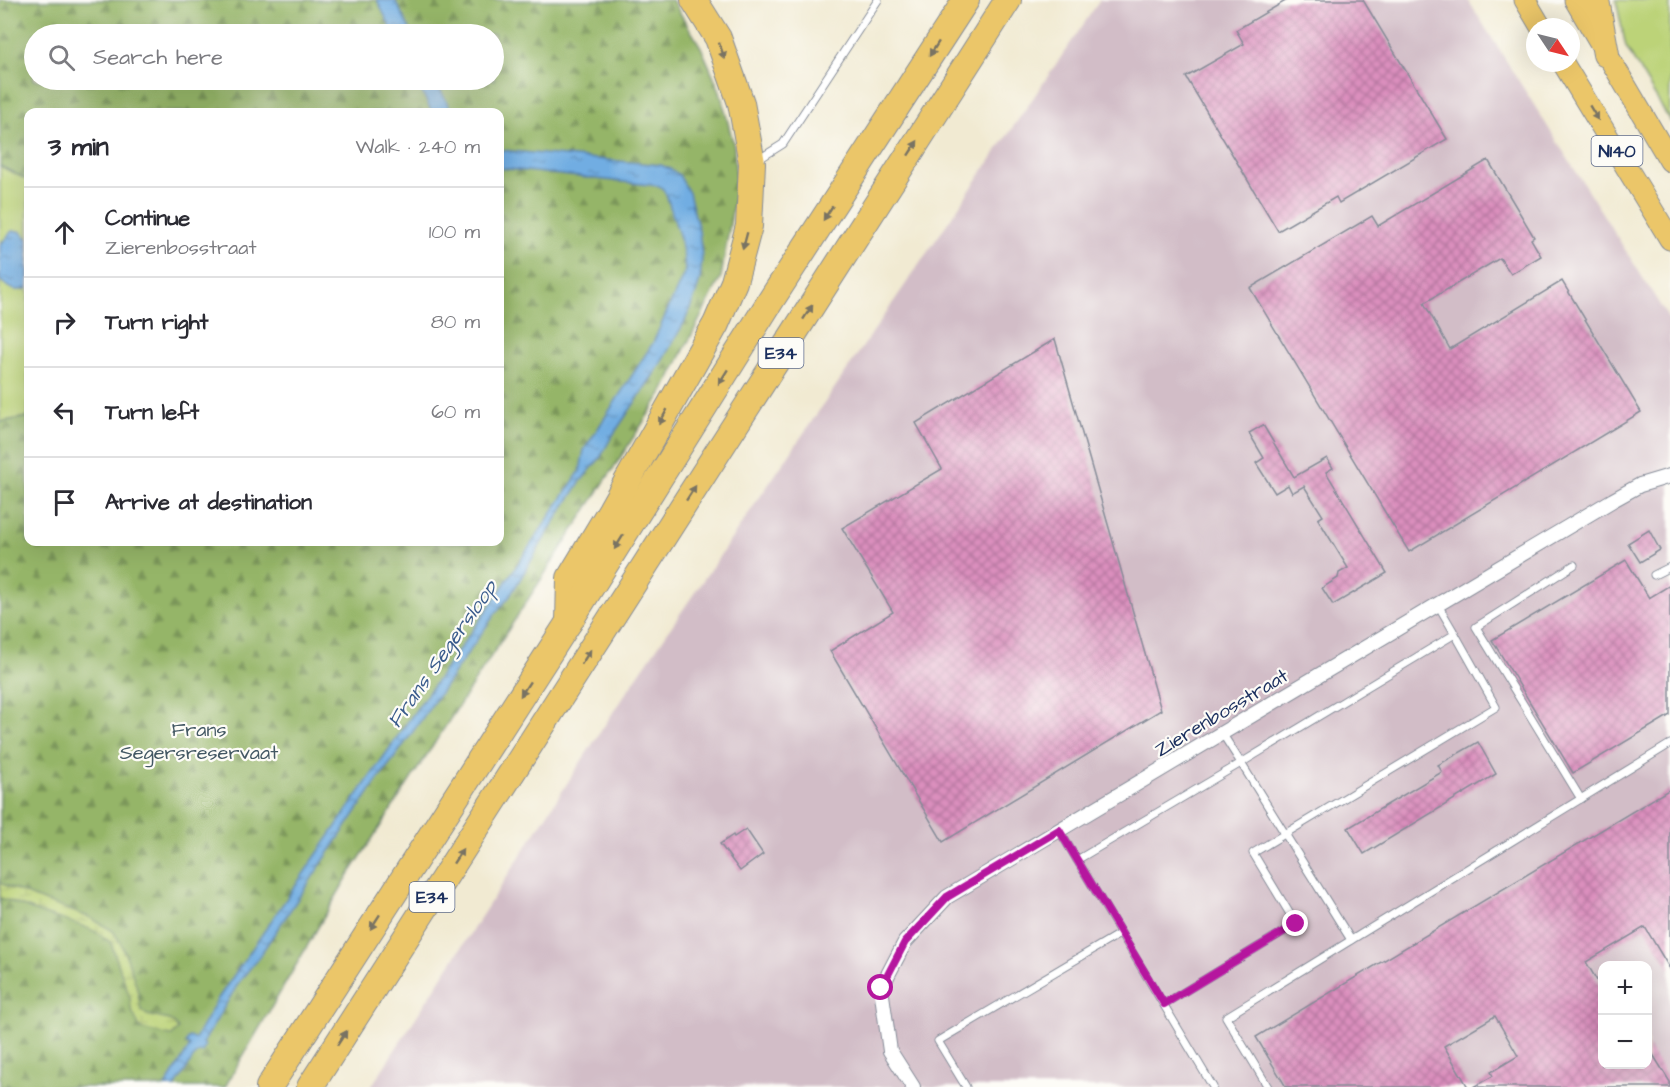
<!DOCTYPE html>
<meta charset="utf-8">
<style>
body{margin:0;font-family:"Architects Daughter",sans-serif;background:#f7f7f7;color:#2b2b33}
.controls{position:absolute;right:18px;bottom:18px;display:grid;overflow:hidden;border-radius:12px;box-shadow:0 6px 24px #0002}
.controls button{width:54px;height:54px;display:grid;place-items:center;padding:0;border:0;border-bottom:2px solid #e1e1e2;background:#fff;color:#2b2b33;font:30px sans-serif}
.compass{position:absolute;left:1526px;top:18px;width:54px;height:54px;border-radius:50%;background:#fff;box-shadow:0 6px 24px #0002;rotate:125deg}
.stop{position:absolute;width:18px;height:18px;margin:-14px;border:4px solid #b5179e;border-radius:50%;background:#fff}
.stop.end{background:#b5179e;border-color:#fff;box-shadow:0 2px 6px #0008}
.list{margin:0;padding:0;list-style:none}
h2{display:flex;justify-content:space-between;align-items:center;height:78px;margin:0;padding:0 24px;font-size:26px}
h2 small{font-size:20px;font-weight:400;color:#7c7c81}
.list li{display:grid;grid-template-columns:39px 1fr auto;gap:18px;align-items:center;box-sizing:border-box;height:90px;padding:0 24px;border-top:2px solid #e1e1e2}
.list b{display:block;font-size:22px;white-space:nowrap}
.list p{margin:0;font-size:20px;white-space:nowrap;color:#7c7c81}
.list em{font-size:20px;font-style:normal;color:#7c7c81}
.icon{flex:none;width:33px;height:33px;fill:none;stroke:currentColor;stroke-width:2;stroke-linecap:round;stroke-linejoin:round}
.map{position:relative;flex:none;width:1670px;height:1087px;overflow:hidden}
.search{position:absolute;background:#fff;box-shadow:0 6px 24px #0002;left:24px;top:24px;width:480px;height:66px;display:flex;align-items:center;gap:15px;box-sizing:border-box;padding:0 21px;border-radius:33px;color:#7c7c81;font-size:22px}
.panel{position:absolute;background:#fff;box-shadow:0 6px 24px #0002;left:24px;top:108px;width:480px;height:438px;border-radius:12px}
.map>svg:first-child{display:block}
.industrial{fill:#d2bdc7;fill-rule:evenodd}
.grass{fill:#bcd378;stroke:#6c816b;stroke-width:1.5}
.forest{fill:url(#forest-firs);stroke:#587263;stroke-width:1.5;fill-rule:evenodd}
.wetland{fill:url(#wetland-marsh);stroke:#6c816b;stroke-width:1.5}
.water{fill:url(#water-ripples);stroke:#466ea0;stroke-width:1.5}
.building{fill:url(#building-cross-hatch)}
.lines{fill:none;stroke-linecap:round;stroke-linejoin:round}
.service-casing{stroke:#868c98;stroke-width:9}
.minor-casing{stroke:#868c98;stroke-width:16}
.primary-casing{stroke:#868c98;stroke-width:23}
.motorway-casing{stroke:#868c98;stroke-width:28}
.service{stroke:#fff;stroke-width:7}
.minor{stroke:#fff;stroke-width:14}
.primary{stroke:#ebc669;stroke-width:21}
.motorway{stroke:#ebc669;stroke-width:26}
.oneway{fill:#797363}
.route{stroke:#b5179e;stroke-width:8}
.labels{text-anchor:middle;stroke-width:4.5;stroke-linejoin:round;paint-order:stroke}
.shield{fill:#fdfcf7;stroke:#5f6c8c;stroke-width:1.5}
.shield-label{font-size:18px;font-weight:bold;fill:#1b2f5e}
.street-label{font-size:20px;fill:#1b2f5e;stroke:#fdfcf7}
.park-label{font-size:20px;fill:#435864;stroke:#fdfcf7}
.water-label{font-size:21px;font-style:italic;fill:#395b8c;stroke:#fdfcf7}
</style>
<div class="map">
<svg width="1670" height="1087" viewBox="0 0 1670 1087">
<defs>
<pattern id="forest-firs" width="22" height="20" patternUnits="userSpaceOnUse" patternTransform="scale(1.5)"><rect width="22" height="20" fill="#95b568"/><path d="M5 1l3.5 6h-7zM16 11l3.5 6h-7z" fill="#799459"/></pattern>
<pattern id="wetland-marsh" width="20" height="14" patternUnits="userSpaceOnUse" patternTransform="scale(1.5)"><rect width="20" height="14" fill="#bcd378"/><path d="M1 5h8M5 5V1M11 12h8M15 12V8" fill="none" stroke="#a1b56a"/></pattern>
<pattern id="water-ripples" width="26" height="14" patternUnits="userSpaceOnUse" patternTransform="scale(1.5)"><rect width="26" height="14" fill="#71ade2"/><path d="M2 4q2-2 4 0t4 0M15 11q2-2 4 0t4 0" fill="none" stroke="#5c8dba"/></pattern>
<pattern id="building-cross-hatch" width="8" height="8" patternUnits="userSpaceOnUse" patternTransform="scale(1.5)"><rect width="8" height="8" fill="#db8fbd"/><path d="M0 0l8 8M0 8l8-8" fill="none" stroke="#b1759d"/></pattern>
</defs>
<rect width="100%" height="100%" fill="#fdfcf7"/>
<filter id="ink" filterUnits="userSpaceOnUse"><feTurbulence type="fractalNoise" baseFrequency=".0167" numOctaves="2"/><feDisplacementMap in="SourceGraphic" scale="12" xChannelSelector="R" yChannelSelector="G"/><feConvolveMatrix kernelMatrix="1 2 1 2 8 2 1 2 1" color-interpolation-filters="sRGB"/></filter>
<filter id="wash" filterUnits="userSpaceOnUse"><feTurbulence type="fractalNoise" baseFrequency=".008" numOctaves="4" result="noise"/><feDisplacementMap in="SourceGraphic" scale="24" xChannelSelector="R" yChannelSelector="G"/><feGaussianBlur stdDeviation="1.35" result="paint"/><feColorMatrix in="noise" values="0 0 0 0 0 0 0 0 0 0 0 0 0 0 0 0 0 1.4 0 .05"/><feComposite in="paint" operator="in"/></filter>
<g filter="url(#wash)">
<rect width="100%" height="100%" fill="#f1ead2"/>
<path class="industrial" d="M 1100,0 L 1468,0 L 1670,321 L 1670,1087 L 371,1087 L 617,706 ZM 1602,966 L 1648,966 L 1648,1064 L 1602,1064 Z"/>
<g class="grass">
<polygon points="1616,0 1670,0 1670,121 1626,47"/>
<polygon points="0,166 28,180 28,417 0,422"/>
</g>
<path class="forest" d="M 0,0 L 672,0 L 701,47 L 720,91 L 734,146 L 736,188 L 721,277 L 663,392 L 348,876 L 225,1087 L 0,1087 L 0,422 L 28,417 L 28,542 L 500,542 L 500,112 L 28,112 L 28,180 L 0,166 ZM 34,34 L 494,34 L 494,80 L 34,80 Z"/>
<path class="wetland" d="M 0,883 L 38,899 L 89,917 L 113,931 L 120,942 L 128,961 L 137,988 L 141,1010 L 147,1015 L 169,1020 L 174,1023 L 178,1029 L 172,1036 C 162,1034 150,1032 140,1028 L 131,1009 L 130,998 L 111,943 C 91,924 65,922 41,913 C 27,908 14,902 0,898 Z"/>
<g class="water">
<polygon points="377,0 395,0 412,34 394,34"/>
<polygon points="416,80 435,80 452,112 432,112"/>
<polygon points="500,150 661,165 670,169 679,175 689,193 699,231 702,257 700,280 696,293 685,321 658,368 611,438 600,458 581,481 551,527 510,596 495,614 398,753 377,781 258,958 239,982 203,1043 205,1046 202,1052 199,1052 195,1055 175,1087 165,1087 190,1046 186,1043 189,1037 195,1039 217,1000 411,717 487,610 580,471 584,450 653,343 685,271 684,257 680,238 667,197 663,189 659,186 500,168"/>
<path d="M 12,231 L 20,231 L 28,239 L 28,288 C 16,293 9,289 0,280 L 0,245 Z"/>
</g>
<g id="blocks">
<g class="building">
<polygon points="1287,0 1363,0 1447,139 1339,203 1336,197 1278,231 1186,77 1244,44 1236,30"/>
<polygon points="1488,160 1534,237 1531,239 1541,256 1511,274 1500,258 1424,303 1450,349 1562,281 1641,412 1409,552 1250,288 1372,216 1378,226"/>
<polygon points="1055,339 1161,710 943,842 830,651 893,612 842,528 942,469 916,423"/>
<polygon points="1263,425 1294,477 1327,458 1333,468 1326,472 1387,573 1333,605 1322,588 1338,578 1339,573 1348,568 1318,519 1323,516 1304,486 1292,493 1288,485 1275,493 1256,463 1264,458 1249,433"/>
<polygon points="1649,530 1660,550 1640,562 1628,543"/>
<polygon points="1626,560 1649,598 1670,585 1670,715 1573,773 1492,640"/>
<polygon points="1478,742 1496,774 1364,854 1348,828 1442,772 1438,765"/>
<polygon points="1670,789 1670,969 1645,927 1586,962 1602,989 1602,992 1596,996 1602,1007 1602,1065 1647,1065 1647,1045 1670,1082 1670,1087 1473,1087 1493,1076 1491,1072 1518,1056 1495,1016 1444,1046 1468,1087 1286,1087 1256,1037"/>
<polygon points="746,829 763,854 740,871 720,844 733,835 734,837"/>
</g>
</g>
</g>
<g filter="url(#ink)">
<use href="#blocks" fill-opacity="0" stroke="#868c98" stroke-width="1.5"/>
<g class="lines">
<defs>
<g id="service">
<polyline points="756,161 783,144 878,0"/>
<polyline points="1574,565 1476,627 1581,799"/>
<polyline points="1654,575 1670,567"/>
<polyline points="1438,605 1455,634"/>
<polyline points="1059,830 1077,860"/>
<polyline points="1164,1004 1296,924 1253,853 1496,707 1455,634 1241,763 1222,733"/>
<polyline points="966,1087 938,1041 1121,933"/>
<polyline points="1213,1087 1077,860 1241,763 1351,940"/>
<polyline points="1268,1087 1226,1017 1670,744"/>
</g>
<polyline id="minor" points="913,1087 890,1051 881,988 905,942 947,897 1613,500 1640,485 1670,476"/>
<g id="primary">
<polyline points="1525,0 1541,27"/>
<polyline points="1575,0 1670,161"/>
<polyline points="1563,63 1670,239"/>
</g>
<g id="motorway">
<polyline points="1596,0 1606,54"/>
<polyline points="569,622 570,578 611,510 716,324 734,282 749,226 752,163 741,103 718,38 694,0"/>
<polyline points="269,1087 569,622 773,297 966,0"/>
<polyline points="310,1087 1008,0"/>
</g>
</defs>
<use href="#service" class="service-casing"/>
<use href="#minor" class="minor-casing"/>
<use href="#primary" class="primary-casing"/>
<use href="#motorway" class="motorway-casing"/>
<use href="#service" class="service"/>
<use href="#minor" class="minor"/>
<use href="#primary" class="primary"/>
<use href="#motorway" class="motorway"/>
</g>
<defs><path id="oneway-solid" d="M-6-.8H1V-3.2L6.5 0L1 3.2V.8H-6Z" transform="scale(1.5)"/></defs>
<g class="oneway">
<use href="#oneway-solid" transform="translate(934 49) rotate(123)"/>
<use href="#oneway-solid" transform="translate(722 51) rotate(70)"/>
<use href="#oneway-solid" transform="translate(1594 113) rotate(59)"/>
<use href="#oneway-solid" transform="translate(913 148) rotate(-57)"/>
<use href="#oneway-solid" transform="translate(828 213) rotate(123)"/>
<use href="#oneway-solid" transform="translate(745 241) rotate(105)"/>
<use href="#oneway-solid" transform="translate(808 312) rotate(-57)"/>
<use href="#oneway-solid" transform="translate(723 377) rotate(122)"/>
<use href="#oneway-solid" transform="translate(663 417) rotate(119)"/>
<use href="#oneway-solid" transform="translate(691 493) rotate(-57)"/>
<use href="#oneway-solid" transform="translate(619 542) rotate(122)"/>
<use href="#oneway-solid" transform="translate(586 657) rotate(-57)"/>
<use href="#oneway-solid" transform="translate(525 689) rotate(123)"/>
<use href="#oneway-solid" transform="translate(458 856) rotate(-57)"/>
<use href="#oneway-solid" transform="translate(375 922) rotate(123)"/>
<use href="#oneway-solid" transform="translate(342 1038) rotate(-57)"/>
</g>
</g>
<g class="lines" filter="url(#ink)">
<polyline class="route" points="881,988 905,942 947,897 1059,830 1164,1004 1296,924"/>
</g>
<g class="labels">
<g class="shield">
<rect x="1591.5" y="136" width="51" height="30" rx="4.5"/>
<rect x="758.5" y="338" width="45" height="30" rx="4.5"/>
<rect x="409.5" y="882" width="45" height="30" rx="4.5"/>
</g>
<g class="shield-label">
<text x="1617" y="157">N140</text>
<text x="781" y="359">E34</text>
<text x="432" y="903">E34</text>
</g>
<g class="street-label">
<text transform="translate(1221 712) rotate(-31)" y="7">Zierenbosstraat</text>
</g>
<g class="park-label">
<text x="199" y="736">Frans<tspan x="199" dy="23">Segersreservaat</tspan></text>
</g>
<g class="water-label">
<text transform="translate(442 654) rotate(-55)" y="7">Frans Segersloop</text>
</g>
</g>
</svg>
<div class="controls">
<button>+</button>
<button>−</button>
</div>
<svg class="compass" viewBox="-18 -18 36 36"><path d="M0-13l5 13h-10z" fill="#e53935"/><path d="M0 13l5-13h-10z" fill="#7c7c81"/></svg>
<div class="stop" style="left:881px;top:988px"></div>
<div class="stop end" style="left:1296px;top:924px"></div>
<div class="search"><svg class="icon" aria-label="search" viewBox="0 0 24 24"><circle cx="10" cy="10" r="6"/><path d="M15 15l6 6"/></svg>Search here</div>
<section class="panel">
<h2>3 min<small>Walk · 240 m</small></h2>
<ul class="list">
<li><svg class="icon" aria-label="ahead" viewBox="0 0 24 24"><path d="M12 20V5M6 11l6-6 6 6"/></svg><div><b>Continue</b><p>Zierenbosstraat</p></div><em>100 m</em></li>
<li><svg class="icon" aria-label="right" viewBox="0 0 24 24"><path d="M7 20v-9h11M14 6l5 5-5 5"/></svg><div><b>Turn right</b></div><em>80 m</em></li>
<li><svg class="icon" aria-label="left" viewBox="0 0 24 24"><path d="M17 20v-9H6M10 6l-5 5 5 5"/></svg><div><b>Turn left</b></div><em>60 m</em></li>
<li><svg class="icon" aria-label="arrive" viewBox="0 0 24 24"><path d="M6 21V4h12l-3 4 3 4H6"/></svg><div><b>Arrive at destination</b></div></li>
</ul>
</section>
</div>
